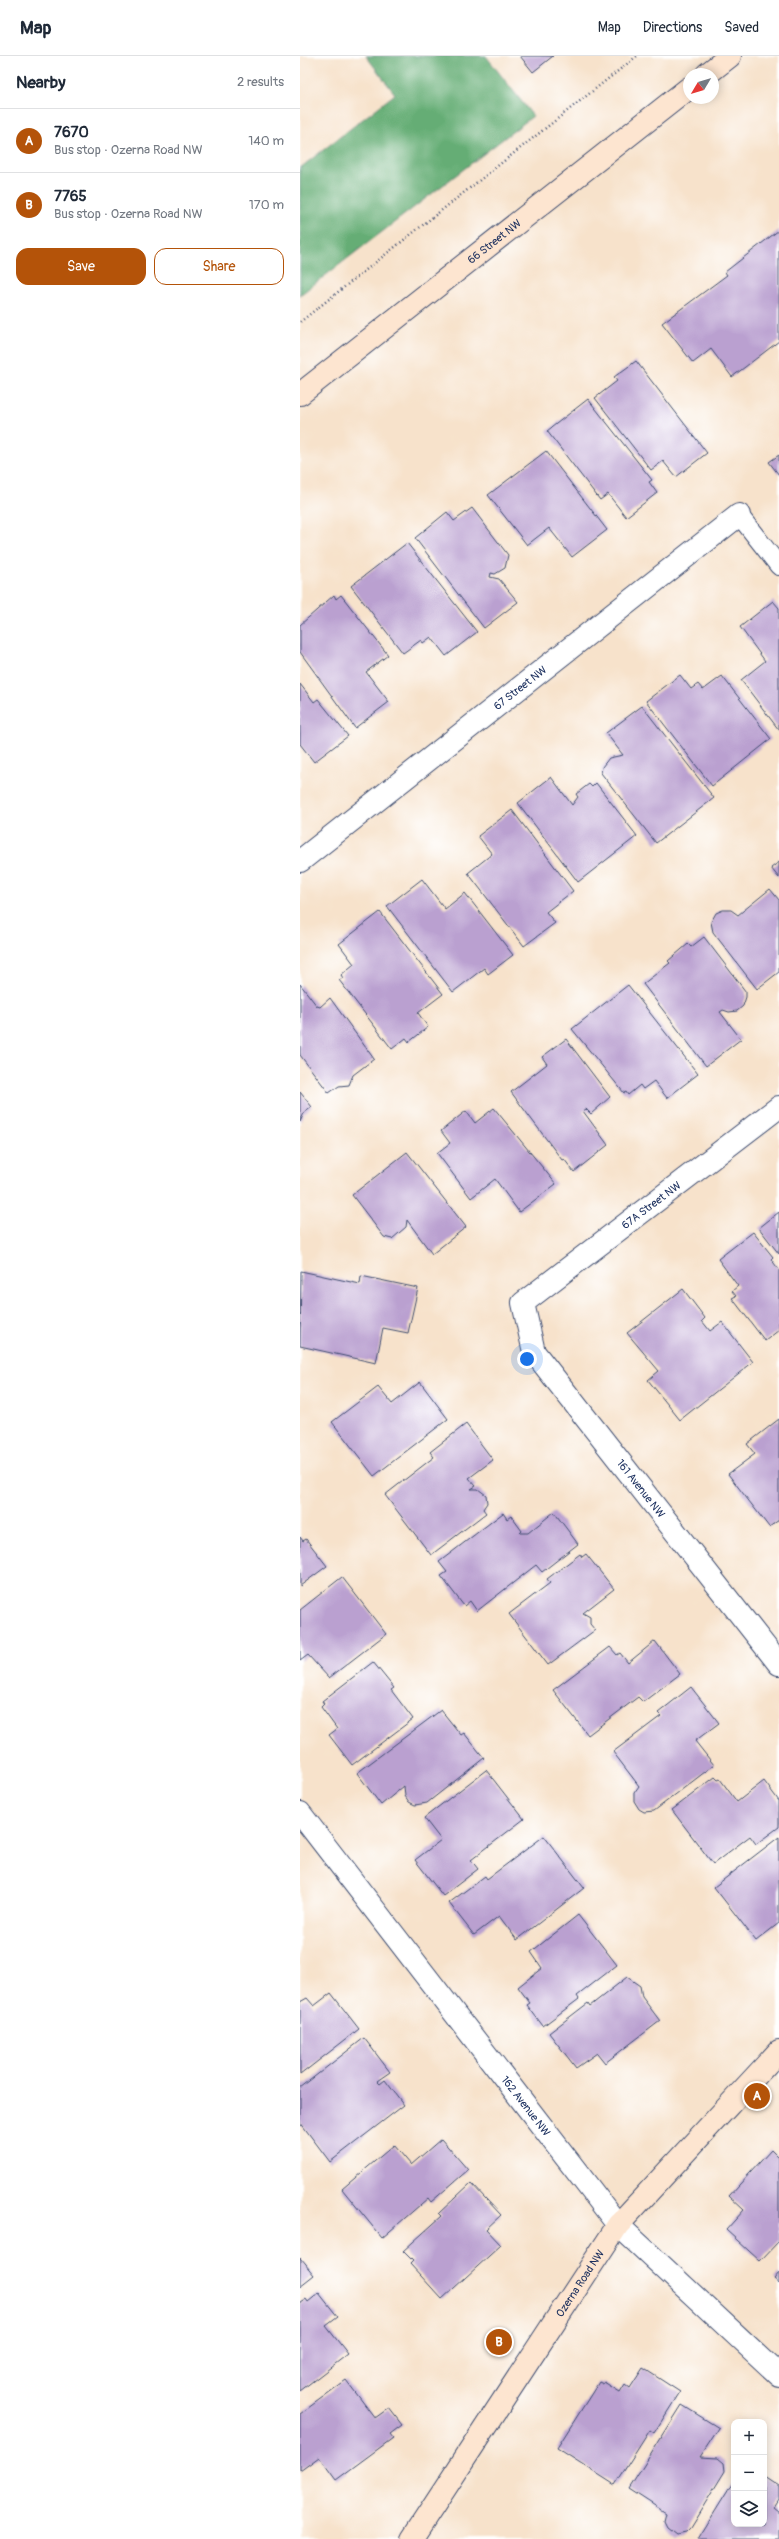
<!DOCTYPE html>
<meta charset="utf-8">
<style>
body{margin:0;font-family:Pangolin,sans-serif;background:#f2f2f3;color:#1f2937}
.controls{position:absolute;right:12px;bottom:12px;display:grid;overflow:hidden;border-radius:8px;box-shadow:0 2px 10px #0003}
.controls button{width:36px;height:36px;display:grid;place-items:center;padding:0;border:0;border-bottom:1px solid #e0e1e3;background:#fff;color:#1f2937;font:20px sans-serif}
.compass{position:absolute;left:383px;top:12px;width:36px;height:36px;border-radius:50%;background:#fff;box-shadow:0 2px 10px #0003;rotate:232deg}
.you{position:absolute;left:227px;top:1303px;width:14px;height:14px;margin:-10px;border:3px solid #fff;border-radius:50%;background:#1a73e8;box-shadow:0 0 0 6px #1a73e833}
.badge{display:grid;place-items:center;width:26px;height:26px;border-radius:50%;background:#b45309;color:#fff;font-size:13px;font-weight:700}
.pin{position:absolute;translate:-50% -50%;border:2px solid #fff;box-shadow:0 1px 4px #0006}
.list{margin:0;padding:0;list-style:none}
h2{display:flex;justify-content:space-between;align-items:center;height:52px;margin:0;padding:0 16px;font-size:17px}
h2 small{font-size:13px;font-weight:400;color:#747a83}
.list li{display:grid;grid-template-columns:26px 1fr auto;gap:12px;align-items:center;box-sizing:border-box;height:64px;padding:0 16px;border-top:1px solid #e0e1e3}
.list b{display:block;font-size:15px;white-space:nowrap}
.list p{margin:0;font-size:13px;white-space:nowrap;color:#747a83}
.list em{font-size:13px;font-style:normal;color:#747a83}
.actions{display:flex;gap:8px;padding:12px 16px}
.actions a{flex:1;padding:9px 0;border:1px solid #b45309;border-radius:12px;text-align:center;font-size:14px;color:#b45309}
.actions .main{background:#b45309;color:#fff}
.icon{flex:none;width:22px;height:22px;fill:none;stroke:currentColor;stroke-width:2;stroke-linecap:round;stroke-linejoin:round}
.map{position:relative;flex:none;width:479px;height:2483px;overflow:hidden}
header{display:flex;align-items:center;gap:24px;box-sizing:border-box;height:56px;padding:0 20px;background:#fff;border-bottom:1px solid #e0e1e3}
header strong{font-size:19px}
nav{display:flex;gap:22px;margin-inline-start:auto;font-size:14px}
main{display:flex}
aside{flex:1;background:#fff}
.map>svg:first-child{display:block}
.forest{fill:#65ad74;stroke:#406e69}
.building{fill:#baa0d0}
.lines{fill:none;stroke-linecap:round;stroke-linejoin:round}
.lane-casing{stroke:#3c4a6e;stroke-width:20}
.street-casing{stroke:#3c4a6e;stroke-width:24}
.secondary-casing{stroke:#3c4a6e;stroke-width:24}
.path{stroke:#3c4a6e;stroke-width:2.5;stroke-dasharray:1 3;stroke-linecap:butt}
.lane{stroke:#fff;stroke-width:18}
.street{stroke:#fff;stroke-width:22}
.secondary{stroke:#fde5d0;stroke-width:22}
.labels{text-anchor:middle;stroke-width:3.5;stroke-linejoin:round;paint-order:stroke}
.street-label{font-size:11px;fill:#1b2f5e;stroke:#fff}
</style>
<header>
<strong>Map</strong>
<nav><a>Map</a><a>Directions</a><a>Saved</a></nav>
</header>
<main>
<aside>
<h2>Nearby<small>2 results</small></h2>
<ul class="list">
<li><span class="badge">A</span><div><b>7670</b><p>Bus stop · Ozerna Road NW</p></div><em>140 m</em></li>
<li><span class="badge">B</span><div><b>7765</b><p>Bus stop · Ozerna Road NW</p></div><em>170 m</em></li>
</ul>
<div class="actions"><a class="main">Save</a><a>Share</a></div>
</aside>
<div class="map">
<svg width="479" height="2483" viewBox="0 0 479 2483">
<rect width="100%" height="100%" fill="#fff"/>
<filter id="ink" filterUnits="userSpaceOnUse"><feTurbulence type="fractalNoise" baseFrequency=".025" numOctaves="2"/><feDisplacementMap in="SourceGraphic" scale="8" xChannelSelector="R" yChannelSelector="G"/><feConvolveMatrix kernelMatrix="1 2 1 2 8 2 1 2 1" color-interpolation-filters="sRGB"/></filter>
<filter id="wash" filterUnits="userSpaceOnUse"><feTurbulence type="fractalNoise" baseFrequency=".012" numOctaves="4" result="noise"/><feDisplacementMap in="SourceGraphic" scale="16" xChannelSelector="R" yChannelSelector="G"/><feGaussianBlur stdDeviation="0.9" result="paint"/><feColorMatrix in="noise" values="0 0 0 0 0 0 0 0 0 0 0 0 0 0 0 0 0 1.4 0 .05"/><feComposite in="paint" operator="in"/></filter>
<g filter="url(#wash)">
<rect width="100%" height="100%" fill="#f7e2cb"/>
<polygon class="forest" points="66,0 186,0 233,60 0,239 0,112 95,38"/>
<g id="blocks">
<g class="building">
<polygon points="220,0 253,0 233,16"/>
<polygon points="479,174 479,285 432,321 411,293 393,307 362,267 427,219 425,216"/>
<polygon points="336,305 407,397 376,421 363,405 351,414 295,342 317,325 314,321"/>
<polygon points="288,343 352,424 349,426 357,437 326,461 308,438 300,444 247,375"/>
<polygon points="246,395 307,474 272,501 249,472 227,489 188,439"/>
<polygon points="479,399 479,419 469,406"/>
<polygon points="172,452 208,499 205,512 195,518 191,517 190,521 199,523 218,546 184,572 115,482 147,456 154,465"/>
<polygon points="107,487 177,576 146,600 131,581 123,587 121,584 103,597 51,530"/>
<polygon points="34,539 36,543 41,539 88,599 66,616 89,646 55,672 0,596 0,569"/>
<polygon points="473,545 479,552 479,674 441,624 465,605 440,571"/>
<polygon points="380,619 391,633 398,628 403,634 422,620 471,683 412,730 346,645"/>
<polygon points="0,628 14,646 18,643 48,680 14,706 0,688"/>
<polygon points="342,650 414,742 356,787 301,717 302,711 309,702 323,699 306,677"/>
<polygon points="251,721 272,749 278,741 276,738 289,728 292,731 296,727 337,780 278,826 218,747"/>
<polygon points="212,754 273,835 246,856 255,867 224,890 168,817 192,798 178,780"/>
<polygon points="479,806 479,822 471,812"/>
<polygon points="122,823 145,853 165,837 213,899 188,918 184,912 153,936 87,850"/>
<polygon points="470,833 479,844 479,916 457,933 413,876 411,866 416,857 423,854 431,854 438,859"/>
<polygon points="80,856 143,938 118,957 128,971 109,986 106,982 92,993 39,924 43,922 41,919 54,908 39,888"/>
<polygon points="404,881 446,936 446,941 443,950 437,955 429,956 423,954 420,956 441,983 406,1010 343,928 370,907 368,905 388,888 391,891"/>
<polygon points="0,928 17,950 20,951 30,942 74,1003 53,1019 49,1029 39,1030 29,1037 0,999"/>
<polygon points="328,929 398,1018 367,1042 354,1025 343,1033 340,1029 328,1039 326,1036 324,1037 272,973"/>
<polygon points="266,983 310,1041 291,1058 286,1053 283,1055 308,1089 274,1116 264,1103 262,1104 211,1036 247,1008 242,1001"/>
<polygon points="0,1036 12,1051 4,1057 0,1066"/>
<polygon points="194,1052 256,1128 219,1156 195,1123 171,1142 137,1097 150,1087 141,1075 166,1055 175,1067"/>
<polygon points="107,1096 166,1171 132,1198 107,1164 106,1171 92,1183 84,1181 52,1139"/>
<polygon points="479,1156 479,1198 459,1172"/>
<polygon points="453,1176 473,1201 471,1203 479,1214 479,1274 465,1285 432,1242 436,1240 432,1235 438,1230 418,1203"/>
<polygon points="1,1215 60,1228 61,1220 118,1232 108,1277 83,1272 76,1307 0,1290"/>
<polygon points="383,1233 405,1262 402,1265 410,1275 422,1266 453,1306 380,1364 348,1324 359,1315 327,1277"/>
<polygon points="120,1326 148,1363 74,1420 32,1366 78,1331 92,1348"/>
<polygon points="479,1363 479,1464 469,1471 428,1418 455,1398 447,1388"/>
<polygon points="166,1368 193,1404 169,1422 176,1430 171,1433 178,1433 186,1439 187,1447 183,1453 186,1457 131,1499 85,1439 134,1401 130,1396"/>
<polygon points="254,1456 278,1488 242,1516 236,1509 177,1555 170,1545 164,1550 141,1520 147,1516 139,1506 203,1457 207,1463 211,1460 222,1475 220,1477 228,1477"/>
<polygon points="0,1481 3,1485 6,1483 27,1510 0,1530"/>
<polygon points="280,1498 282,1501 286,1498 314,1533 283,1557 290,1561 290,1568 295,1574 248,1609 209,1558 250,1527 247,1523"/>
<polygon points="42,1521 86,1578 29,1622 8,1599 0,1605 0,1554"/>
<polygon points="355,1585 380,1618 343,1646 338,1641 288,1679 253,1634 310,1591 317,1599 320,1597 328,1607"/>
<polygon points="73,1606 94,1632 91,1634 113,1663 52,1709 29,1679 37,1673 21,1651 24,1648 22,1645"/>
<polygon points="391,1631 419,1667 395,1685 414,1709 354,1755 344,1756 339,1753 334,1745 334,1737 339,1730 313,1696 361,1660 358,1657"/>
<polygon points="141,1654 161,1679 164,1677 184,1702 127,1747 115,1749 109,1746 105,1740 104,1730 81,1749 57,1717"/>
<polygon points="186,1714 224,1763 171,1804 178,1813 143,1840 115,1804 141,1784 124,1762"/>
<polygon points="415,1721 418,1724 420,1723 437,1746 464,1725 479,1745 479,1771 456,1788 450,1780 413,1808 372,1754"/>
<polygon points="244,1780 284,1832 217,1884 199,1860 174,1879 149,1847 185,1820 187,1823"/>
<polygon points="479,1781 479,1867 456,1885 414,1831"/>
<polygon points="278,1859 317,1909 277,1940 279,1943 243,1970 227,1949 230,1947 218,1931 242,1912 231,1896"/>
<polygon points="327,1921 340,1930 342,1941 360,1965 305,2007 297,1997 276,2012 249,1977 288,1947 290,1950"/>
<polygon points="31,1937 59,1973 0,2019 0,1946 7,1942 14,1950"/>
<polygon points="64,1982 90,2016 77,2025 80,2028 85,2024 104,2049 30,2106 0,2066 0,2032"/>
<polygon points="141,2083 168,2114 131,2146 128,2142 82,2182 42,2133 94,2089 111,2109"/>
<polygon points="471,2094 479,2102 479,2185 460,2205 426,2174 444,2154 429,2140"/>
<polygon points="171,2127 201,2159 186,2173 201,2189 142,2243 110,2208 113,2205 103,2195 142,2160 139,2157"/>
<polygon points="0,2202 14,2219 0,2230"/>
<polygon points="479,2217 479,2227 474,2223"/>
<polygon points="19,2237 38,2261 26,2270 48,2298 0,2335 0,2247 6,2243 8,2246"/>
<polygon points="343,2312 380,2336 354,2377 350,2374 315,2429 257,2392 299,2326 303,2328 304,2326 320,2336 325,2328 330,2332"/>
<polygon points="46,2324 75,2362 89,2352 102,2369 90,2378 93,2382 36,2424 19,2401 0,2415 0,2358"/>
<polygon points="382,2349 419,2372 400,2401 418,2402 424,2407 425,2415 390,2472 386,2476 376,2478 367,2471 364,2465 366,2457 329,2433"/>
<polygon points="464,2421 479,2431 479,2442 474,2450 479,2454 479,2483 398,2483 434,2425 434,2468 464,2468"/>
</g>
</g>
</g>
<g filter="url(#ink)">
<use href="#blocks" fill-opacity="0" stroke="#3c4a6e" stroke-width="1"/>
<g class="lines">
<defs>
<polyline id="lane" points="439,459 479,510"/>
<g id="street">
<path id="s1" d="M 0,805 L 439,459"/>
<path id="s2" d="M 479,1051 L 223,1247 L 234,1296 L 479,1608"/>
<path id="s3" d="M 0,1757 L 318,2169 L 479,2319"/>
</g>
<g id="secondary">
<polyline points="407,18 430,0"/>
<path id="s4" d="M 0,338 L 389,32"/>
<path id="s5" d="M 112,2483 L 318,2169 L 479,1995"/>
</g>
</defs>
<use href="#lane" class="lane-casing"/>
<use href="#street" class="street-casing"/>
<use href="#secondary" class="secondary-casing"/>
<polyline class="path" points="0,266 337,0"/>
<use href="#lane" class="lane"/>
<use href="#street" class="street"/>
<use href="#secondary" class="secondary"/>
</g>
</g>
<g class="labels">
<g class="street-label">
<text dy="4" stroke="none"><textPath href="#s4" startOffset="247">66 Street NW</textPath></text>
<text dy="4" stroke="none"><textPath href="#s1" startOffset="280">67 Street NW</textPath></text>
<text transform="translate(351 1149) rotate(-37)" y="4">67A Street NW</text>
<text dy="4" stroke="none"><textPath href="#s2" startOffset="546">161 Avenue NW</textPath></text>
<text dy="4" stroke="none"><textPath href="#s3" startOffset="370">162 Avenue NW</textPath></text>
<text dy="4" stroke="none"><textPath href="#s5" startOffset="306">Ozerna Road NW</textPath></text>
</g>
</g>
</svg>
<div class="controls">
<button>+</button>
<button>−</button>
<button><svg class="icon" aria-label="layers" viewBox="0 0 24 24"><path d="M12 4l9 5-9 5-9-5zM3 14l9 5 9-5"/></svg></button>
</div>
<svg class="compass" viewBox="-18 -18 36 36"><path d="M0-13l5 13h-10z" fill="#e53935"/><path d="M0 13l5-13h-10z" fill="#747a83"/></svg>
<div class="you"></div>
<div class="pin badge" style="left:457px;top:2040px">A</div>
<div class="pin badge" style="left:199px;top:2286px">B</div>
</div>
</main>
